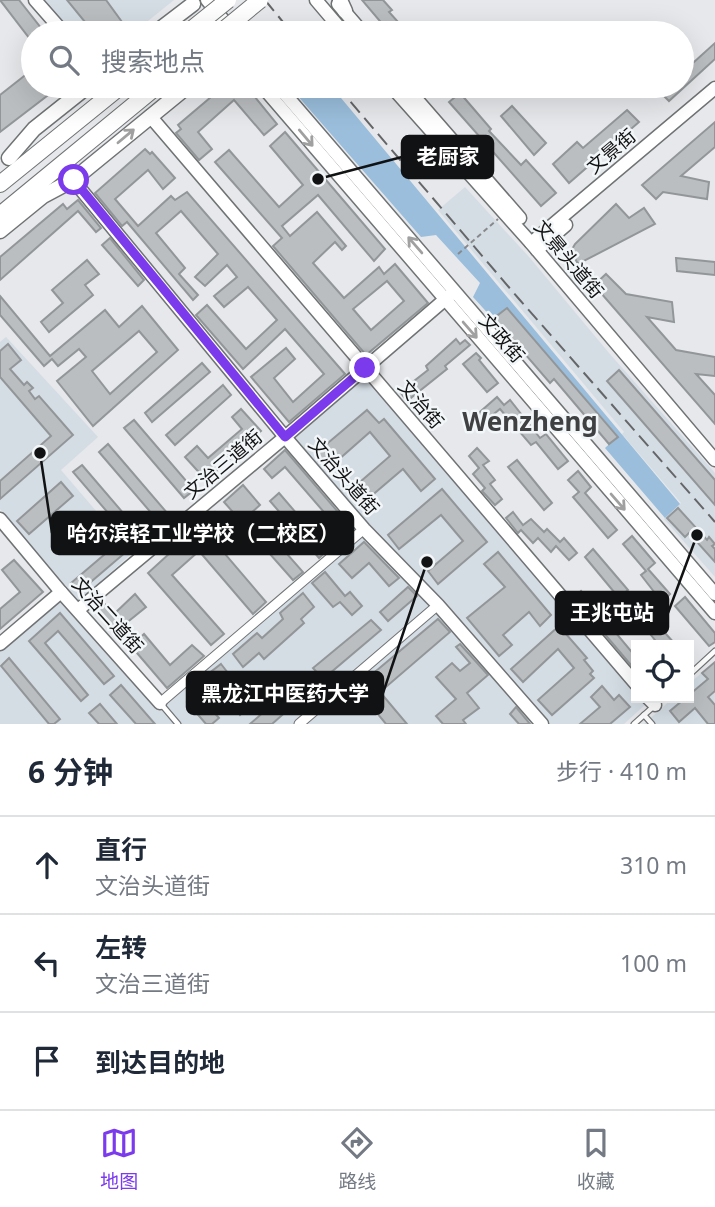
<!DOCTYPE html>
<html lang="zh">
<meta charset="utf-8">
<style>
body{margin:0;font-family:"Noto Sans","Noto Sans SC",sans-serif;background:#f6f6f7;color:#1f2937}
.controls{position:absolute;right:21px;bottom:21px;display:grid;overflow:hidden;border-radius:0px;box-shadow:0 7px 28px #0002}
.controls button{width:63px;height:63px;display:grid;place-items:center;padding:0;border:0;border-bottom:2px solid #e0e1e3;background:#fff;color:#1f2937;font:35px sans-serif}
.stop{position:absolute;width:21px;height:21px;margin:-16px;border:5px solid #7c3aed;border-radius:50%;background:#fff}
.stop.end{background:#7c3aed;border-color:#fff;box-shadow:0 2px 7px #0008}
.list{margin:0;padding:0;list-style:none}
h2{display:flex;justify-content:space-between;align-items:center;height:91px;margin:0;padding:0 28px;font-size:30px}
h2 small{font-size:23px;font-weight:400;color:#747a83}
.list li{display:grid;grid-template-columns:46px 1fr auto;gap:21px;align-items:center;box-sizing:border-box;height:98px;padding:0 28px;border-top:2px solid #e0e1e3}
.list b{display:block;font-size:26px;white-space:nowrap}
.list p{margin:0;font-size:23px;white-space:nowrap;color:#747a83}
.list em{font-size:23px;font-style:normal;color:#747a83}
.icon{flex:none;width:38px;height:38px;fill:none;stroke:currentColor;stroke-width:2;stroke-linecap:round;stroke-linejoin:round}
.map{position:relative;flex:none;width:715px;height:724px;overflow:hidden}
.search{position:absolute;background:#fff;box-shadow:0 7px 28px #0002;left:21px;right:21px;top:21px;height:77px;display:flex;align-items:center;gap:18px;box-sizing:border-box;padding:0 24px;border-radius:38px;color:#747a83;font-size:26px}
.sheet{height:385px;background:#fff}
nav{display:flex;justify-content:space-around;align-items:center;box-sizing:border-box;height:98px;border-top:2px solid #e0e1e3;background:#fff;font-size:19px;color:#747a83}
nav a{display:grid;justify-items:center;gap:4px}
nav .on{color:#7c3aed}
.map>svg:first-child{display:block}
.built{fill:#d4dde4}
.green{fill:#9abedc}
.building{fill:#bbbec0;stroke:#939698;stroke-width:2;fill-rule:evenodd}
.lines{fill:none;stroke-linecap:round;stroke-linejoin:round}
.lane-casing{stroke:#707374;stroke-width:7}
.street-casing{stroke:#707374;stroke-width:11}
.secondary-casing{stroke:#707374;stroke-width:15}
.primary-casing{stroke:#707374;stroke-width:17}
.highway-casing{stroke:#707374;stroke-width:18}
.lane{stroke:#fff;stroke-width:4.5}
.street{stroke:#fff;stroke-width:9}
.secondary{stroke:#fff;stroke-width:12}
.primary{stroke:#fff;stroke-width:14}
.highway{stroke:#fff;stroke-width:16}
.rail{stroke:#656668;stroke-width:2;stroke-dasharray:14 7;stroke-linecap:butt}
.highway-bridge-casing{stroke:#707374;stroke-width:18;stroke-linecap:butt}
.path-bridge{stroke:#88898c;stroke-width:2;stroke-dasharray:5 3.5;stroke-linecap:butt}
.highway-bridge{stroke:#fff;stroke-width:16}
.oneway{stroke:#a0a0a1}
.route{stroke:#7c3aed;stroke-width:9}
.labels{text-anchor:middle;stroke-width:5;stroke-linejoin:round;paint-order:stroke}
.street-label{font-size:19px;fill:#111213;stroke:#f3f6f8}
.district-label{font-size:26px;font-weight:bold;fill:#3e4042;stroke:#f3f6f8}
.leader{fill:none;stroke:#111213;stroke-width:2.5}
.callout-dot{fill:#111213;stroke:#f3f6f8;stroke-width:2.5}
.callout{fill:#111213;stroke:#111213;stroke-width:2.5}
.callout-label{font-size:21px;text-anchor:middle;font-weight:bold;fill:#fff}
</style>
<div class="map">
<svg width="715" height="724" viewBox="0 0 715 724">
<rect width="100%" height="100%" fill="#e6e8eb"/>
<g class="built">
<polygon points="44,0 174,0 133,33 73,33"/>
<polygon points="465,187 530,258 609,353 715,473 715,577 664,519 681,503 622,434 624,432 438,210"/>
<polygon points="6,337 98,437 61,470 132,553 79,601 0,509 0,342"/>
<polygon points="363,377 636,691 636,698 642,698 647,703 624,724 0,724 0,650 61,597 159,708 370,528 292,439"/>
<polygon points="715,661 715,724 644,724 673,698 689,698 689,684"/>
</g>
<polygon class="green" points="289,86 331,86 680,504 665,518 605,448 618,436 507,308 493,319 473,297 480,283 436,235 421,237"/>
<g class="building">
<polygon points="0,0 19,0 45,33 33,33 33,43"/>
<polygon points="67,0 106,0 130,33 94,33"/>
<polygon points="362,0 383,0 392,10 389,12 408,33 390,33"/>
<polygon points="715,43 715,59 669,101 658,90 663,86 682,86 682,57 694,62"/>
<polygon points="33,69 33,86 60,86 0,132 0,95"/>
<polygon points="224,86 246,86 277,124 264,135 234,100 198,132 212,149 199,160 176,133 181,129 178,125"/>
<polygon points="460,93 491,129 489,131 521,165 526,160 556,193 541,206 449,102"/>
<polygon points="512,106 546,143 534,155 501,116"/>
<polygon points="627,110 639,122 569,183 553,164 577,142 583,148"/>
<polygon points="715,122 715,147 681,176 709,182 707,199 663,192 656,199 642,185"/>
<path d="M 285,132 L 385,249 L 374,261 L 318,195 L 282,226 L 290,236 L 317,212 L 346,246 L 342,250 L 335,242 L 313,263 L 344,298 L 379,267 L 384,274 L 395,264 L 428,303 L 366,355 L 273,246 L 282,238 L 215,162 L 229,150 L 279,207 L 303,185 L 270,146 ZM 387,281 L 404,301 L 371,330 L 353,309 Z"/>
<polygon points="145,149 150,154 152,152 175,178 163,189 148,170 115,199 138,226 171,196 175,200 187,192 345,374 289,422 251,377 286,348 295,359 274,378 293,402 324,374 285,329 243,369 196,315 207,305 246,349 277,320 248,287 224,307 214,296 237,277 227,265 205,286 195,277 218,254 181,211 156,233 185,268 179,274 198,295 193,300 127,222 122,226 95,193"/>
<polygon points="78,200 101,228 96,232 78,211 0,280 0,257 63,204 67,209"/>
<polygon points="616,204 629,218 644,208 655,224 578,264 571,251 575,244"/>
<polygon points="110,238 144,280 138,286 102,245"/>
<polygon points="676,258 715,262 715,275 677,271"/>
<polygon points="87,260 99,274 85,285 93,295 49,332 41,322 63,303 52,290"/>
<polygon points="606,274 626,294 672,302 674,322 647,317 676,350 715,357 715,376 696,374 715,395 715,424 594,285"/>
<path d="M 0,296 L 50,356 L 105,310 L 119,327 L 142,306 L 178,350 L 93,426 L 57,381 L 86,357 L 79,349 L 58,366 L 52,359 L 44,366 L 0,315 ZM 139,331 L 157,352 L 110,394 L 92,371 Z"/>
<polygon points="507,308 618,437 609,444 554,379 550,383 494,318"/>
<polygon points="456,339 460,344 465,340 470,345 445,366 447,369 407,401 400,392 428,370 426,366"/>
<polygon points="8,344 21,360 10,369 24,385 27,382 33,388 29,391 35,399 39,396 73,435 0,499 0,481 51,436 0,377 0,351"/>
<polygon points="476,353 481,358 479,360 498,383 487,392 463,364"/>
<polygon points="202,363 210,372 152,422 145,413"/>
<polygon points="619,370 715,480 715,505 607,381"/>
<polygon points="223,385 231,395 175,445 166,435"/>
<polygon points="497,397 504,405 510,400 540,438 546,434 568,461 558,469 536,442 531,445 500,409 478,427 472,419"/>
<polygon points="241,409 261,431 206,480 185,457 197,446 208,458 242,429 232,417"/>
<polygon points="367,410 379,423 384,419 435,479 421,491 403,469 363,503 352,489 390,456 370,432 329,468 316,453"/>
<polygon points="134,420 194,490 184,498 124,428"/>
<polygon points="108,444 168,514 159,522 99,452"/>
<polygon points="477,448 489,461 483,465 495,480 490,484 502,499 495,505 482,491 485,488 473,474 479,468 469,456"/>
<polygon points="285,450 350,526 342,533 285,467 272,478 264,469"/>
<polygon points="517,460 552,503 544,510 508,467"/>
<polygon points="82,465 142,535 133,542 73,472"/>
<polygon points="578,471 591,487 585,493 617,530 608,538 573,497 579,492 568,480"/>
<polygon points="61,482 73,496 29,534 17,521"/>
<polygon points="243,485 260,505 251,513 303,572 293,580 224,502"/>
<polygon points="442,489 487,542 438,584 428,571 463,541 441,515 399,549 388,535"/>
<polygon points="279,493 328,550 319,558 270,501"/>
<polygon points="678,508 707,540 709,537 715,544 712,546 715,549 715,562 689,533 685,537 667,518"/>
<polygon points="215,512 229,527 213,540 266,602 253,614 199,551 172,575 224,634 211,645 148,573"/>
<polygon points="513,512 523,525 531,519 544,532 547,529 560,542 564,538 577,553 569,560 556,546 551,552 538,538 533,543 521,530 518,533 506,518"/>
<polygon points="632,536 655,563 648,569 670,594 662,602 641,575 646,571 623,544"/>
<polygon points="364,542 399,578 389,586 369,563 352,578 339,564"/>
<polygon points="118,543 126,552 79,592 71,583"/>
<polygon points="593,549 628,590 619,598 585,557"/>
<polygon points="498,552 551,615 540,626 529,612 503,635 512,645 499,656 467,618 505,587 484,564"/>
<polygon points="14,560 43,592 0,629 0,609 20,592 2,570"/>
<polygon points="325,572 345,596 350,592 362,606 352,615 340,602 333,607 312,583"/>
<polygon points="408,587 417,596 388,621 380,612"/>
<polygon points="581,591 636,657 636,671 574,598"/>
<polygon points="303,593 314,607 301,619 304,623 264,659 259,653 243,667 233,654 257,633 262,638 283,619 280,613"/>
<polygon points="135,594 146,607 114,633 93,610 103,602 114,614"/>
<polygon points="685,597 715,633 715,642 709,646 675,606"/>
<polygon points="60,613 114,676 104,684 58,631 45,643 88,695 81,701 29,641"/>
<polygon points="438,619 450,632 380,692 407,724 386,724 358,690 373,679 370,676"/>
<polygon points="371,620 381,630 323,679 313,668"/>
<polygon points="655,622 676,645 659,645 647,630"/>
<polygon points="559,626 587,658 584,660 593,671 590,674 594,678 552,715 538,700 574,668 558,649 523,682 511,669"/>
<polygon points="144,634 170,665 192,645 204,656 167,688 131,646"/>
<polygon points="460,644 488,675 467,693 479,708 463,720 466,724 443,724 436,716 456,699 436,677 452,663 460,671 470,663 456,647"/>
<polygon points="9,658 60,719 54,724 49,724 1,666"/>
<polygon points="715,662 715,691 708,697 715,705 715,724 708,724 695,708 679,722 670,711 708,679 702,673"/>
<polygon points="221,664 252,704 240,715 208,674"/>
<polygon points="121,685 155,724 136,724 110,695"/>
<polygon points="602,686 614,700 619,695 630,707 610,724 580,724 600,707 591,697"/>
<polygon points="288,691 297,702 272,724 250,724"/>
<polygon points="197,693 219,718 212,724 206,724 187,702"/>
<polygon points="100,704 117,724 99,724 89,713"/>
<polygon points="516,707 530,724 519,724 510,714"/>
</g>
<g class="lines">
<defs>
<g id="lane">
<polyline points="689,675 715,651"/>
<polyline points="161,704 178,724"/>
<polyline points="644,715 652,724"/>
<polyline points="634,724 663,698"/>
</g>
<g id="street">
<polyline points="160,703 364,529"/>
<polyline points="299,724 438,605"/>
</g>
<g id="secondary">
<polyline points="35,0 64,33"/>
<polyline points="207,0 234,33"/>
<polyline points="316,0 344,33"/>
<polyline points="338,4 363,33"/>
<polyline points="262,86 715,613"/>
<polyline points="278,86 715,594"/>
<polyline points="391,86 531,243 715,460"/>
<polyline points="405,86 520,218"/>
<polyline points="150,116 636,684"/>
<polyline points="73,180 285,437 364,529 438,605 542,724"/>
<polyline points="531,243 715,88"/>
<polyline points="537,250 566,225"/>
<polyline points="0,519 61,592 160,703"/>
<polyline points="78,610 285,437 449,296"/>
<polyline points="0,644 61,592"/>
<polyline points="648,698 655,705"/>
</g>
<g id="primary">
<polyline points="340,0 345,11"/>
<polyline points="155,33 193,4"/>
<polyline points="9,158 34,129 88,86"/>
<polyline points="0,231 43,196 73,180 188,86"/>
</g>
<g id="highway">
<polyline points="0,184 121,86"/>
<polyline points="0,215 157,86"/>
</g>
</defs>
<use href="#lane" class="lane-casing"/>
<use href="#street" class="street-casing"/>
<use href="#secondary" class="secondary-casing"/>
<use href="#primary" class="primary-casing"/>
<use href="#highway" class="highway-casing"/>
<use href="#lane" class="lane"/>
<use href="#street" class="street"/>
<use href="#secondary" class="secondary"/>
<use href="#primary" class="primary"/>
<use href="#highway" class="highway"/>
<g class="rail">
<polyline points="265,0 292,33"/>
<polyline points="337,86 519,299 715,522"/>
</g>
<defs>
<g id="highway-bridge">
<polyline points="187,33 228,0"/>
<polyline points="220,33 260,0"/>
</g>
</defs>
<use href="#highway-bridge" class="highway-bridge-casing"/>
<polyline class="path-bridge" points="458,254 498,219"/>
<use href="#highway-bridge" class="highway-bridge"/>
</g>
<defs><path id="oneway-shaft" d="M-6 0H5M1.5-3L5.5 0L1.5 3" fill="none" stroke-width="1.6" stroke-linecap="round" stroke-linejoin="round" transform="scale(1.75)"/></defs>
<g class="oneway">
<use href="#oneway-shaft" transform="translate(126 136) rotate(-40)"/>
<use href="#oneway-shaft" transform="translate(306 138) rotate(50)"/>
<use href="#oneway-shaft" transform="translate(415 245) rotate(-131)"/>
<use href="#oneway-shaft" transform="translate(470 330) rotate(49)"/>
<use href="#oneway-shaft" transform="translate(618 502) rotate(49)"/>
</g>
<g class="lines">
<polyline class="route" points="74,180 285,437 365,368"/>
</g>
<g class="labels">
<g class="street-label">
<text transform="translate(611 151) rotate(-40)" y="7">文景街</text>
<text transform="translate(569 259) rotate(50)" y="7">文景头道街</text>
<text transform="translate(502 338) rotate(49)" y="7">文政街</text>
<text transform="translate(421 404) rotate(49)" y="7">文治街</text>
<text transform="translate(223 464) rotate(-40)" y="7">文治三道街</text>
<text transform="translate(344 476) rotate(49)" y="7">文治头道街</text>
<text transform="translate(108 615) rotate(48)" y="7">文治二道街</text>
</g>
<g class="district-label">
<text x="530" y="431">Wenzheng</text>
</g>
</g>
<path class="leader" d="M318 179L402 157M40 453L52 533M697 535L668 613M427 562L383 693"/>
<g class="callout-dot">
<circle cx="318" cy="179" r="7"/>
<circle cx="40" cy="453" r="7"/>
<circle cx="697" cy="535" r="7"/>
<circle cx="427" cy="562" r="7"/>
</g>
<g class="callout">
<rect x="402" y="136" width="91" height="42" rx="7"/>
<rect x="52" y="512" width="301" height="42" rx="7"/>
<rect x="556" y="592" width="112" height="42" rx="7"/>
<rect x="187" y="672" width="196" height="42" rx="7"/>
</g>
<g class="callout-label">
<text x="448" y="164">老厨家</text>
<text x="203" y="541">哈尔滨轻工业学校（二校区）</text>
<text x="612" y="620">王兆屯站</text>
<text x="285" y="701">黑龙江中医药大学</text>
</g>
</svg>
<div class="controls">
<button><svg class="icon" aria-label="locate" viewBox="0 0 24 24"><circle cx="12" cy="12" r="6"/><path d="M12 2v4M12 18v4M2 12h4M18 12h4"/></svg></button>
</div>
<div class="stop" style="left:74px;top:180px"></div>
<div class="stop end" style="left:365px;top:368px"></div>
<div class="search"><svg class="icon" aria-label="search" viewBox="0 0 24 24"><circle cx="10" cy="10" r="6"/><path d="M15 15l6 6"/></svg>搜索地点</div>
</div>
<section class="sheet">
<h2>6 分钟<small>步行 · 410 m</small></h2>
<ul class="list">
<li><svg class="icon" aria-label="ahead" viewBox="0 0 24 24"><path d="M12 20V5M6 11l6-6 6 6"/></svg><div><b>直行</b><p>文治头道街</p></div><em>310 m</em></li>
<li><svg class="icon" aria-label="left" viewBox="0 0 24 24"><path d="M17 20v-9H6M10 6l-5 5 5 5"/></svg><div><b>左转</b><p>文治三道街</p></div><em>100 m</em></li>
<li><svg class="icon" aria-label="arrive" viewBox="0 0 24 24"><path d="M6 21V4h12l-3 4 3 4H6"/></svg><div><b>到达目的地</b></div></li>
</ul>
</section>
<nav>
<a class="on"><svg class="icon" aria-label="map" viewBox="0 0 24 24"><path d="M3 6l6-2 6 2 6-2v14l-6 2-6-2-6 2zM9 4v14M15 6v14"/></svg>地图</a>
<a><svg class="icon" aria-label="directions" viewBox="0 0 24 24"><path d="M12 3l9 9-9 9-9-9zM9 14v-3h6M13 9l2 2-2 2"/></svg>路线</a>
<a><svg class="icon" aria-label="saved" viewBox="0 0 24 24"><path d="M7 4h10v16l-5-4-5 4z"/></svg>收藏</a>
</nav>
